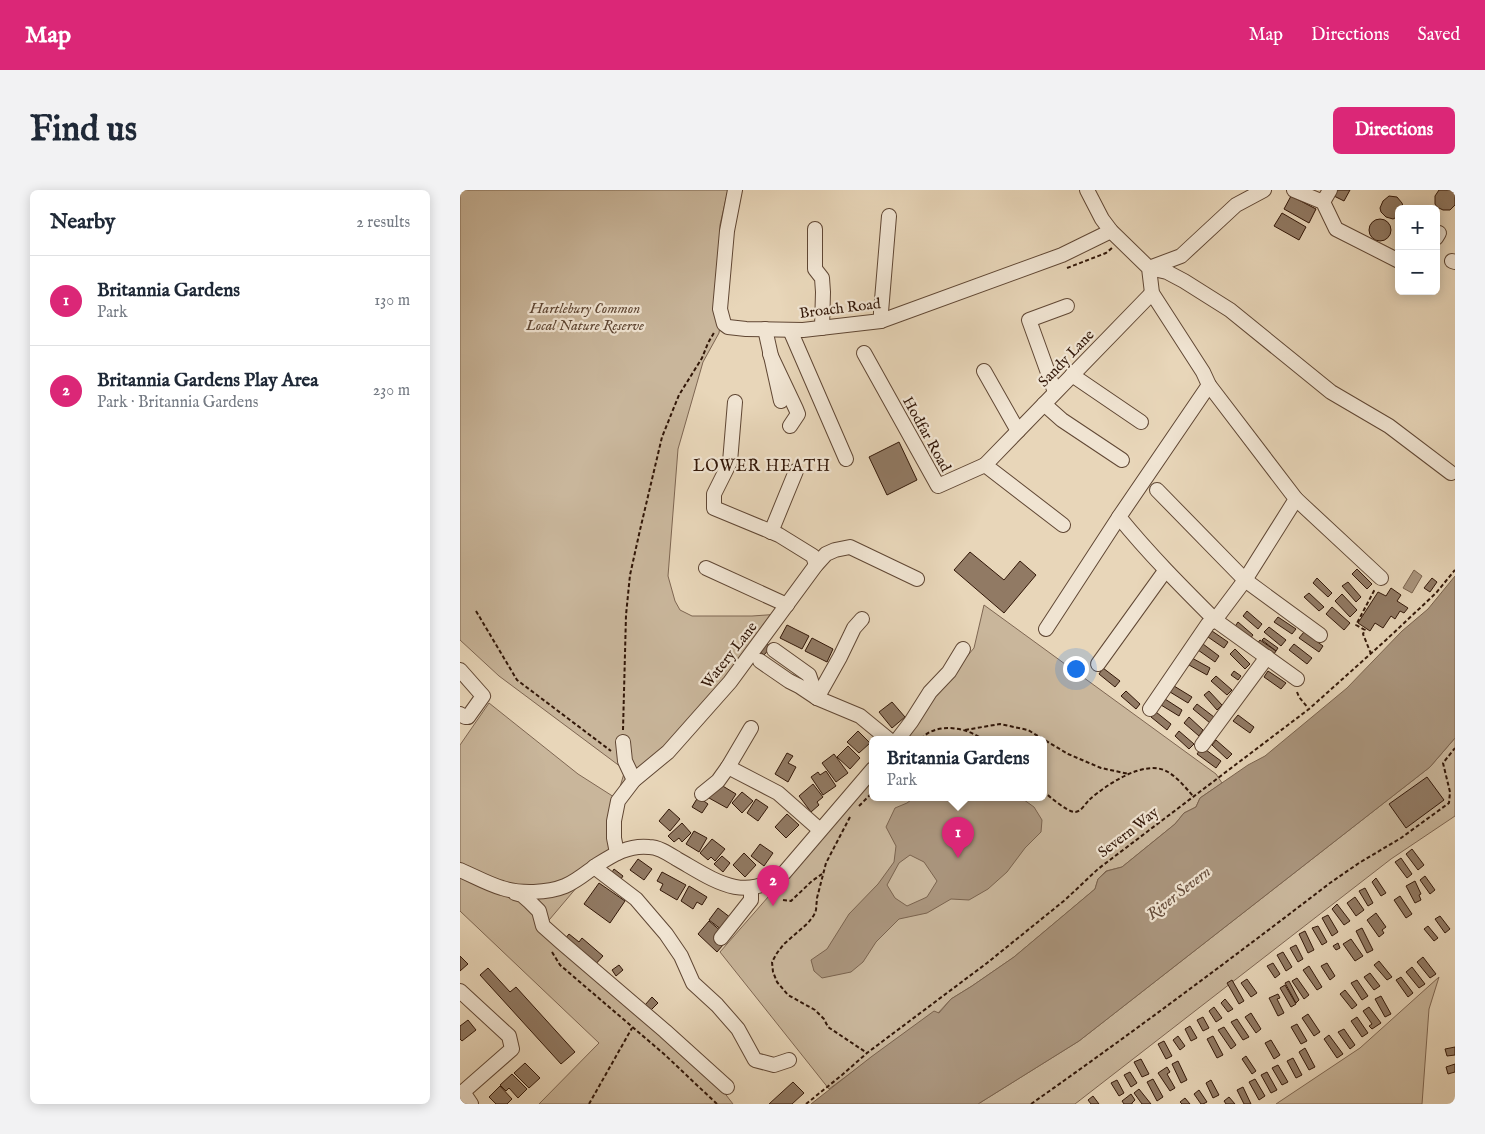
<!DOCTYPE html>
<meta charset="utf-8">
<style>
body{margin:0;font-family:"IM FELL English",serif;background:#f2f2f3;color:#1f2937}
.controls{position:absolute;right:15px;top:15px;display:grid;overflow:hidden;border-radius:8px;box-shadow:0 2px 12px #0003}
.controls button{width:45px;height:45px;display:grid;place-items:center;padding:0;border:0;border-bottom:1px solid #e0e1e3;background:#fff;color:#1f2937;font:25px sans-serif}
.you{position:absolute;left:615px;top:478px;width:18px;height:18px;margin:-12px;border:4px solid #fff;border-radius:50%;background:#1a73e8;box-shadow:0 0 0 8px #1a73e833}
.badge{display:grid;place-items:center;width:32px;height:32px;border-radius:50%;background:#db2777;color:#fff;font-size:16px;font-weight:700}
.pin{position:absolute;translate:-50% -41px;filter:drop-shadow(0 1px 2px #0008)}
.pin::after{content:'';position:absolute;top:26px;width:18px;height:15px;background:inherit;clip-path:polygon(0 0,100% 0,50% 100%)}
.popup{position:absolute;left:409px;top:546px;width:178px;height:65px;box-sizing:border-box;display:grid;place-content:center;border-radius:8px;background:#fff;filter:drop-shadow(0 1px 4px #0005);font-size:16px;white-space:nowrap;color:#747a83}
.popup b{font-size:19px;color:#1f2937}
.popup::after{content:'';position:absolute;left:50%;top:100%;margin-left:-10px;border:10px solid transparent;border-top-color:#fff}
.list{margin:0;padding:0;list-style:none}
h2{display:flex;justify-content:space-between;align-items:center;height:65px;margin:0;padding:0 20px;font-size:21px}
h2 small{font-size:16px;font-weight:400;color:#747a83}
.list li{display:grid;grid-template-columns:32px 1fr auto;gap:15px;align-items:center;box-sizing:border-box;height:90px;padding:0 20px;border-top:1px solid #e0e1e3}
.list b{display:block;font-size:19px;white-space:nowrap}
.list p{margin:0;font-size:16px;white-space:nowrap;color:#747a83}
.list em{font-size:16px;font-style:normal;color:#747a83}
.map{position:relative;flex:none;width:995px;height:914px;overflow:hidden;border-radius:8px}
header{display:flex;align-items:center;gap:30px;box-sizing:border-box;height:70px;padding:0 25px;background:#db2777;color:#fff}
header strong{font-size:24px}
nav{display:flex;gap:28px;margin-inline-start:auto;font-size:18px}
.intro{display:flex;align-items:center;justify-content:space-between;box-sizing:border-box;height:120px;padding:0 30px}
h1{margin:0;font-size:35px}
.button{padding:12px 22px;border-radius:8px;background:#db2777;color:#fff;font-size:18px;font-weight:700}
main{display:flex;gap:30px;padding:0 30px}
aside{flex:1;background:#fff;border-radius:8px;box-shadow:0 2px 12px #0003}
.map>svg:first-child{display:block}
.green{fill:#c9b69b;stroke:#7e6652}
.water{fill:#aa957d;stroke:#7a634e;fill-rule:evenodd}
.building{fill:#917a64;stroke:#321708}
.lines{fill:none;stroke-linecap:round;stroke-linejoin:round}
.minor-casing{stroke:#604734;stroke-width:16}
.path{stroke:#321708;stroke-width:2;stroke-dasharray:4 2.5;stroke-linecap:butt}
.minor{stroke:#f0e4d2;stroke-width:14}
.labels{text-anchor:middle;stroke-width:4.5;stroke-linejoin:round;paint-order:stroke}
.park-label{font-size:15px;font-style:italic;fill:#5f4734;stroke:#f0e4d2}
.street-label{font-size:15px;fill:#321708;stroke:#f0e4d2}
.neighbourhood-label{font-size:16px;letter-spacing:1px;fill:#321708;stroke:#f0e4d2}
.water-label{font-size:16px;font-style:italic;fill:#624937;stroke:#f0e4d2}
</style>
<header>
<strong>Map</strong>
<nav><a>Map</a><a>Directions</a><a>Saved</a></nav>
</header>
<div class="intro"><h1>Find us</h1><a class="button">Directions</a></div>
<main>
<aside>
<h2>Nearby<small>2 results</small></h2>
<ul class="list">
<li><span class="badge">1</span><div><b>Britannia Gardens</b><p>Park</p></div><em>130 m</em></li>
<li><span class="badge">2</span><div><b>Britannia Gardens Play Area</b><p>Park · Britannia Gardens</p></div><em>230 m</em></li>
</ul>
</aside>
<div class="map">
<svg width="995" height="914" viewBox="0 0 995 914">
<rect width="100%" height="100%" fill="#e8d6b9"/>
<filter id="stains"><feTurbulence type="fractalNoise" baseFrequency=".004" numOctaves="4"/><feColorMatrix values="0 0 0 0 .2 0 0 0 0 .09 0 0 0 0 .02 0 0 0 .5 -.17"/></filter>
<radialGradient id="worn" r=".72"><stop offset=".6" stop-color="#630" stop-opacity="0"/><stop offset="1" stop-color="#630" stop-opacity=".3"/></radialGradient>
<g class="green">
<polygon points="0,0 268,0 260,35 257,119 260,135 259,143 243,172 218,259 208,386 215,411 220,420 232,426 292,426 321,424 158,611 157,663 134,677 84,736 263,901 273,914 79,914 139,853 0,721 0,555 29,513 118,584 154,607 160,597 165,580 39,486 0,450"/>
<polygon points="524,415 756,584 762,593 740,608 736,617 724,623 715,634 662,677 646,681 638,689 635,699 554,767 512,796 491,809 478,823 474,822 369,899 260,762 413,587 413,607 583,607 583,549 444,549 466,515 514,458"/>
<polygon points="995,548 995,626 931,669 615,914 518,914 619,851 970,577"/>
<polygon points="979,787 969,819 962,914 816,914 900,858"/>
</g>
<g class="water">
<polygon points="954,380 962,386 952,403 943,398"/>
<polygon points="995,386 995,548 970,577 619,851 518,914 351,914 411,867 474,821 479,823 491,809 512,796 554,767 635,699 638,689 647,681 662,677 715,634 724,623 736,617 740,608 788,575 805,566 887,498 942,441 968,419"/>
<path d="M 455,607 L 560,607 L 574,617 L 582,630 L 581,642 L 565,658 L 547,682 L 528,699 L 509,710 L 491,709 L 467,723 L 439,729 L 416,752 L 403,772 L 391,782 L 362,788 L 354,781 L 351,770 L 367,759 L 389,724 L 418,694 L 434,672 L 436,656 L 426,637 L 435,618 L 447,613 ZM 450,665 L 464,672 L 477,691 L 467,707 L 447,716 L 435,708 L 427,695 L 439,673 Z"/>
</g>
<g class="building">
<polygon points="877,0 890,0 884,11 874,6"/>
<polygon points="979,0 991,0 995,4 995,15 990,20 983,20 977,17 975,14 975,6"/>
<polygon points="831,6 856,19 849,33 824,19"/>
<polygon points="929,6 937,7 942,13 943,16 943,19 939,19 939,26 933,29 926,27 921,22 920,18 923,11"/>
<polygon points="822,23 846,37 839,50 814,36"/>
<circle cx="920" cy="40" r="11"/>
<polygon points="439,252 457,290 427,305 409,267"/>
<polygon points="510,362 544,390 560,371 576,385 544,423 494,380"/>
<polygon points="897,379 912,394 907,399 892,384"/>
<polygon points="857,388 872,403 868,407 853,393"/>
<polygon points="972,388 977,392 970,402 964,398"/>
<polygon points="888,392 901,407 896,412 882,396"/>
<polygon points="931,398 941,405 937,411 948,418 944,423 940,421 935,429 931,426 923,438 915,433 910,441 898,433 918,402 926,406"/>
<polygon points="849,403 864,417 859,421 844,407"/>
<polygon points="882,404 897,420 890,427 875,411"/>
<polygon points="872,417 890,433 884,440 866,424"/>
<polygon points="787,421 802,434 798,439 783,426"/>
<polygon points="818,427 836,439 832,444 814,432"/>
<polygon points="778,432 793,445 789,450 774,438"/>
<polygon points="327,435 349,446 342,459 320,448"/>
<polygon points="809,437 826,450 821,456 804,442"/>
<polygon points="752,441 768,452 764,458 748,447"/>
<polygon points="844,442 863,456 859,462 839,448"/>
<polygon points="352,448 373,459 367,472 345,461"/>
<polygon points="804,448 818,458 816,461 802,450"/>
<polygon points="800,450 816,461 812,467 796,455"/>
<polygon points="305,452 311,457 304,465 298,460"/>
<polygon points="743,454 759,466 755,472 738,460"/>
<polygon points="834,454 852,468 847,474 829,460"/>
<polygon points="775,459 790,474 785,479 770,464"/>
<polygon points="732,468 750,478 747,485 729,475"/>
<polygon points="643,478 660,491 655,497 639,484"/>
<polygon points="774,481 781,486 778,490 771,485"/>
<polygon points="808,481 826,493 821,499 804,487"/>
<polygon points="756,486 772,500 767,505 751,491"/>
<polygon points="714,496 732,507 728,513 710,502"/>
<polygon points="666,501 680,514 676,519 661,506"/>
<polygon points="749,501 762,515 757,520 744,505"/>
<polygon points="705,509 722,520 719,526 701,515"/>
<polygon points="432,512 445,527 432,538 419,522"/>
<polygon points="737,514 754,527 750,533 733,519"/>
<polygon points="696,522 711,534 707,540 691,527"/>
<polygon points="778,525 794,537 790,543 773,531"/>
<polygon points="729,527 743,540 739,546 724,533"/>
<polygon points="398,541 410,553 399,563 387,552"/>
<polygon points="719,541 734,554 729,559 715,546"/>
<polygon points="756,550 772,564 767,569 752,555"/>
<polygon points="388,556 400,568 390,579 377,567"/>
<polygon points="742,557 761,571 756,578 737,564"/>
<polygon points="327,563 333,566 328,573 336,577 328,592 315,584"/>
<polygon points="374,564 388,583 376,592 362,573"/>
<polygon points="366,581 376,596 363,605 351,587 358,582 360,585"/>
<polygon points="967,587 984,610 946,638 929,614"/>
<polygon points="353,594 363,607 357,612 359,615 351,622 339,606"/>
<polygon points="261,595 276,604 267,618 249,608 254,599 257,601"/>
<polygon points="282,602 293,611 282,623 272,613"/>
<polygon points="238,607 248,614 242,623 232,617"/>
<polygon points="296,609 308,617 298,631 287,623"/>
<polygon points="209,619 220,629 210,641 199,631"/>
<polygon points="327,624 339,635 326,648 315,637"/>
<polygon points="222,633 231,643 222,652 219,648 214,652 208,646"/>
<polygon points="234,641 247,648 239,662 226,654"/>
<polygon points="252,649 265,659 255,671 251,667 248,670 240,663"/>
<polygon points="300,654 313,663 304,676 291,666"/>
<polygon points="952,659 964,675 958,680 946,664"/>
<polygon points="284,663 296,675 285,687 273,675"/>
<polygon points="262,666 270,673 263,682 254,674"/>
<polygon points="941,668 952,684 947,688 935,672"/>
<polygon points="178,669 192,679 184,690 170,680"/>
<polygon points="154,679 163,686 157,695 148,689"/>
<polygon points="202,682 226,695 217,710 200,700 203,694 197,691"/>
<polygon points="965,686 975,700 970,704 960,690"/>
<polygon points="916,688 926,703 921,706 912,692"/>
<polygon points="955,691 961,704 959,705 961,710 955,713 946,696"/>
<polygon points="139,693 165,711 150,733 124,714"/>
<polygon points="229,696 247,707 242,715 237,712 233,719 221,711"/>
<polygon points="905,698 913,713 908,716 899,701"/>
<polygon points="940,706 952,724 946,728 934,710"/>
<polygon points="895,707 904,720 896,726 887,713"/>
<polygon points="877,714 890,731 884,735 872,719"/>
<polygon points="258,718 271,728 262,740 249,730"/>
<polygon points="916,723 926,737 922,740 924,743 919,747 907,730"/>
<polygon points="868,725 878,742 872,746 862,728"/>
<polygon points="980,726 990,739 985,743 975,729"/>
<polygon points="249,731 269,748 257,762 238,744"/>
<polygon points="858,736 867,752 862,755 852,738"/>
<polygon points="968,736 978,748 974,751 964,739"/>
<polygon points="902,738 913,760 907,763 896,741"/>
<polygon points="845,741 854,760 848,763 839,744"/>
<polygon points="109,744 119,752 122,748 143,766 134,776 104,750"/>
<polygon points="891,749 903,766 895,771 883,754"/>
<polygon points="878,753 880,758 876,760 873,756"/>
<polygon points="836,755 843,769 838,772 830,758"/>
<polygon points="823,762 832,777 826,781 817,765"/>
<polygon points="0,766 8,774 0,781"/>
<polygon points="963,767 976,784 970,788 957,772"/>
<polygon points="919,771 932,787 927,790 914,775"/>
<polygon points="813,773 820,784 815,788 807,776"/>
<polygon points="867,773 875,786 870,790 861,776"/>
<polygon points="159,775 163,780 156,786 152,780"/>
<polygon points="849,776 862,797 857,800 843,780"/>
<polygon points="952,777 965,794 959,798 946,782"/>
<polygon points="28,778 50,802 56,797 115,862 101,874 20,785"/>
<polygon points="910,783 920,796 914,800 904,787"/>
<polygon points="941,787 953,803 948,807 936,790"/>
<polygon points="837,788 849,805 844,809 832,791"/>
<polygon points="787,789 797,803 791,807 781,793"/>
<polygon points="772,790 784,811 779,814 767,793"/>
<polygon points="897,790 908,806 902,810 891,793"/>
<polygon points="829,791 839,810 836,813 825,793"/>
<polygon points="825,795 836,814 831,817 820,798"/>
<polygon points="885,800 897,815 892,819 880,804"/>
<polygon points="818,804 820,808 817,809 824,823 818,826 809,808"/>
<polygon points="921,806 931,824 925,827 915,809"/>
<polygon points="192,807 198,813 191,820 185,815"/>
<polygon points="765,809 773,819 768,822 761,813"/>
<polygon points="754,817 762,828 756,832 749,821"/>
<polygon points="909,817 921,833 912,839 909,836 912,834 903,821"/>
<polygon points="791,823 801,839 796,843 785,827"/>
<polygon points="848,824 860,842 854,846 842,828"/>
<polygon points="743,827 749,838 743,841 737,830"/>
<polygon points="897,827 908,843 902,847 891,831"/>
<polygon points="777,829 789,847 783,850 771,832"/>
<polygon points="8,830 16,840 2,851 0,849 0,836"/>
<polygon points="837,834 847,851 841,854 831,837"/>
<polygon points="730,836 737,848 731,851 725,839"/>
<polygon points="764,837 776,855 771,859 758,840"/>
<polygon points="884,839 895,855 890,859 878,842"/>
<polygon points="869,845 883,864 877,868 864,849"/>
<polygon points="718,846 725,856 720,860 713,850"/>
<polygon points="753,846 763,865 757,868 747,849"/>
<polygon points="811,850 820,865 814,869 805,853"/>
<polygon points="704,851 712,866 706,869 698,854"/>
<polygon points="995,857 995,865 987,866 985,859"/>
<polygon points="845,858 855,877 849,880 839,862"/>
<polygon points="786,866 796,881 792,884 782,869"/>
<polygon points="833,868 842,885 836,888 827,871"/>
<polygon points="681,869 689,884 682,887 674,872"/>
<polygon points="718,871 727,890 721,893 712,874"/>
<polygon points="65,873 80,888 69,898 54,883"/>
<polygon points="995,874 995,882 988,884 986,877"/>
<polygon points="818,875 828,892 822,895 812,878"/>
<polygon points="707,877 710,882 707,884 715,898 710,901 698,883"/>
<polygon points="670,882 677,893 671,897 664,885"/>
<polygon points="807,882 817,900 811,903 801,885"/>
<polygon points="52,884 67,899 58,908 49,898 46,901 40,895"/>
<polygon points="693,889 703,907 697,911 687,892"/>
<polygon points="795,889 805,906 799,910 789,892"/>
<polygon points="657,890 664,903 659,906 651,893"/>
<polygon points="751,890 759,905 753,908 746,893"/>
<polygon points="333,892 344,903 332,914 309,914"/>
<polygon points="40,896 52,909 47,914 36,914 29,907"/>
<polygon points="783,897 791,914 784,914 777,900"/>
<polygon points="679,899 691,914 682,914 674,903"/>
<polygon points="739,900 747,912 743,914 741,914 734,904"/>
<polygon points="671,904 675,910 672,913 672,914 664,914 662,911"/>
<polygon points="633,906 639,914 631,914 628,910"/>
<polygon points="769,907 775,914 766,914 764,911"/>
<polygon points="725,908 730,914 722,914 720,912"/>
</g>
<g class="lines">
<defs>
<g id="minor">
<polyline points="275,0 267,41 260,119 264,134 268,137 286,139 343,140 421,131 602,65 651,41"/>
<polyline points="627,0 642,29 651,41 689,78 692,103 743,182 749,195 836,309 785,390 755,430 837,489"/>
<polyline points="834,0 863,12 876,39 939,71"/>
<polyline points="863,12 870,0"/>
<polyline points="355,39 355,79 362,88 363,102 362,138"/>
<polyline points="976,48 979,43"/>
<polyline points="992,71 995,72"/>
<polyline points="689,78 707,82 724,91 770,120 871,202 929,236 991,283"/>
<polyline points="689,78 721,66 776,15 804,0"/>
<polyline points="421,131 421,122 429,26"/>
<polyline points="305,139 321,211"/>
<polyline points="330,140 386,269"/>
<polyline points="404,163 478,296 525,275"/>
<polyline points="310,164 336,219 338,224 330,236"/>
<polyline points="524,181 558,241"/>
<polyline points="612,185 681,232"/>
<polyline points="595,202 569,130 607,116"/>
<polyline points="275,212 270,272 254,304 254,318 319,345 353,366 356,375"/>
<polyline points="584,214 602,230 662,270"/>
<polyline points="697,300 785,390 860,445"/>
<polyline points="836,309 921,388"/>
<polyline points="603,335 525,275 692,103"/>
<polyline points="311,342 336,281"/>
<polyline points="246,378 327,415"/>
<polyline points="586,439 659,327"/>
<polyline points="314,460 349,485 357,508"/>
<polyline points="300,471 329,491 339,496 357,508 400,526 428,549"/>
<polyline points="638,474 705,381"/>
<polyline points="0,480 23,506 8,527 5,527 0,524"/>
<polyline points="357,508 380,467 394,438 402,429"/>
<path d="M 690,519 L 748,434 L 755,430 C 722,397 689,364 659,327 L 749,195"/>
<polyline points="438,549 451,532 470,502 489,482 503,459"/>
<polyline points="163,552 165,571 174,590"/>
<polyline points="742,555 807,467"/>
<polyline points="268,577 318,603 360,640"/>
<polyline points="242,604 258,591 268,577 291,538"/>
<polyline points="157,663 154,648 154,631 158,611 174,590 208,562 270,492 356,375 366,364 375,360 390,357 457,389"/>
<polyline points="134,677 176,709 206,744 221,766 233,793 257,815 278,839 295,870 314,875 329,870"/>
<path d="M 0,680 C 14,686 28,694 42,698 C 60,704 88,703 105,696 C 117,691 127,682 137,675 C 154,664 169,655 189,657 C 199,657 209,664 217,669 C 254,690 284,714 324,683 L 413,579"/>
<polyline points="55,703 62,705 70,712 79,721 83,736 101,752 205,841 267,897"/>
<polyline points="261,748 291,710 291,698"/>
<polyline points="0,801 49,846 52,859 3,902 11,914"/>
</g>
</defs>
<use href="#minor" class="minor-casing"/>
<g class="path">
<polyline points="607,78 646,63 652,58"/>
<polyline points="16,421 57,490 151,561"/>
<polyline points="911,464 903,444 905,440 896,435 915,399"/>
<polyline points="837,502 839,507 848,518"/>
<polyline points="163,540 166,425 170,385 180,340 202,247 219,205 242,168 248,153 255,141"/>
<polyline points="505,540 540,534 568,540 608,564 641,578 669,584"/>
<path d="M 461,549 C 476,532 506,537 522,549"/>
<path d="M 583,601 C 589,606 607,622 615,622 C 621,622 625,614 629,610 C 646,595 685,568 708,582 C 718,588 726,598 733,606"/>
<polyline points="399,616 413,602"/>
<polyline points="390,627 366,673 357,708 356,720 354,725 348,733 324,754 317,763 312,772 313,782 317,792 328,805 355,820 364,829 368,837 407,863"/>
<polyline points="323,710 331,711 352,691 362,684"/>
<polyline points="92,762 100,775 204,864 257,914"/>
<polyline points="129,914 172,838"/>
<polyline points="346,914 382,885 407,863 527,773 605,710 638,679 849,519 926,450 976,403 995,380"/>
<path d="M 571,914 C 672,843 771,769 870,693 L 899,673 L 941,648 L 989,613 L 990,602 L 983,573 L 995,558"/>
</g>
<use href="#minor" class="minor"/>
</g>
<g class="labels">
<g class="park-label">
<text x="125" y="123">Hartlebury Common<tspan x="125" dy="17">Local Nature Reserve</tspan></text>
</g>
<g class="street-label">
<text transform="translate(380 118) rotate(-7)" y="5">Broach Road</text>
<text transform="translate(606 168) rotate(-46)" y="5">Sandy Lane</text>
<text transform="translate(467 244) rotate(61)" y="5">Hodfar Road</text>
<text transform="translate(269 465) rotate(-52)" y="5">Watery Lane</text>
<text transform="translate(668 642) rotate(-38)" y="5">Severn Way</text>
</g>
<g class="neighbourhood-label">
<text x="302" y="281">LOWER HEATH</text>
</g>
<g class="water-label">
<text transform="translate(718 702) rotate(-38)" y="6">River Severn</text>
</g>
</g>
<rect width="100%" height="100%" filter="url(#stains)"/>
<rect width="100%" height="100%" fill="url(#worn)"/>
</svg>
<div class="controls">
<button>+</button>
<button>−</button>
</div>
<div class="you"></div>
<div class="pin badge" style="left:498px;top:668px">1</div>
<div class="popup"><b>Britannia Gardens</b>Park</div>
<div class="pin badge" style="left:313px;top:716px">2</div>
</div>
</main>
